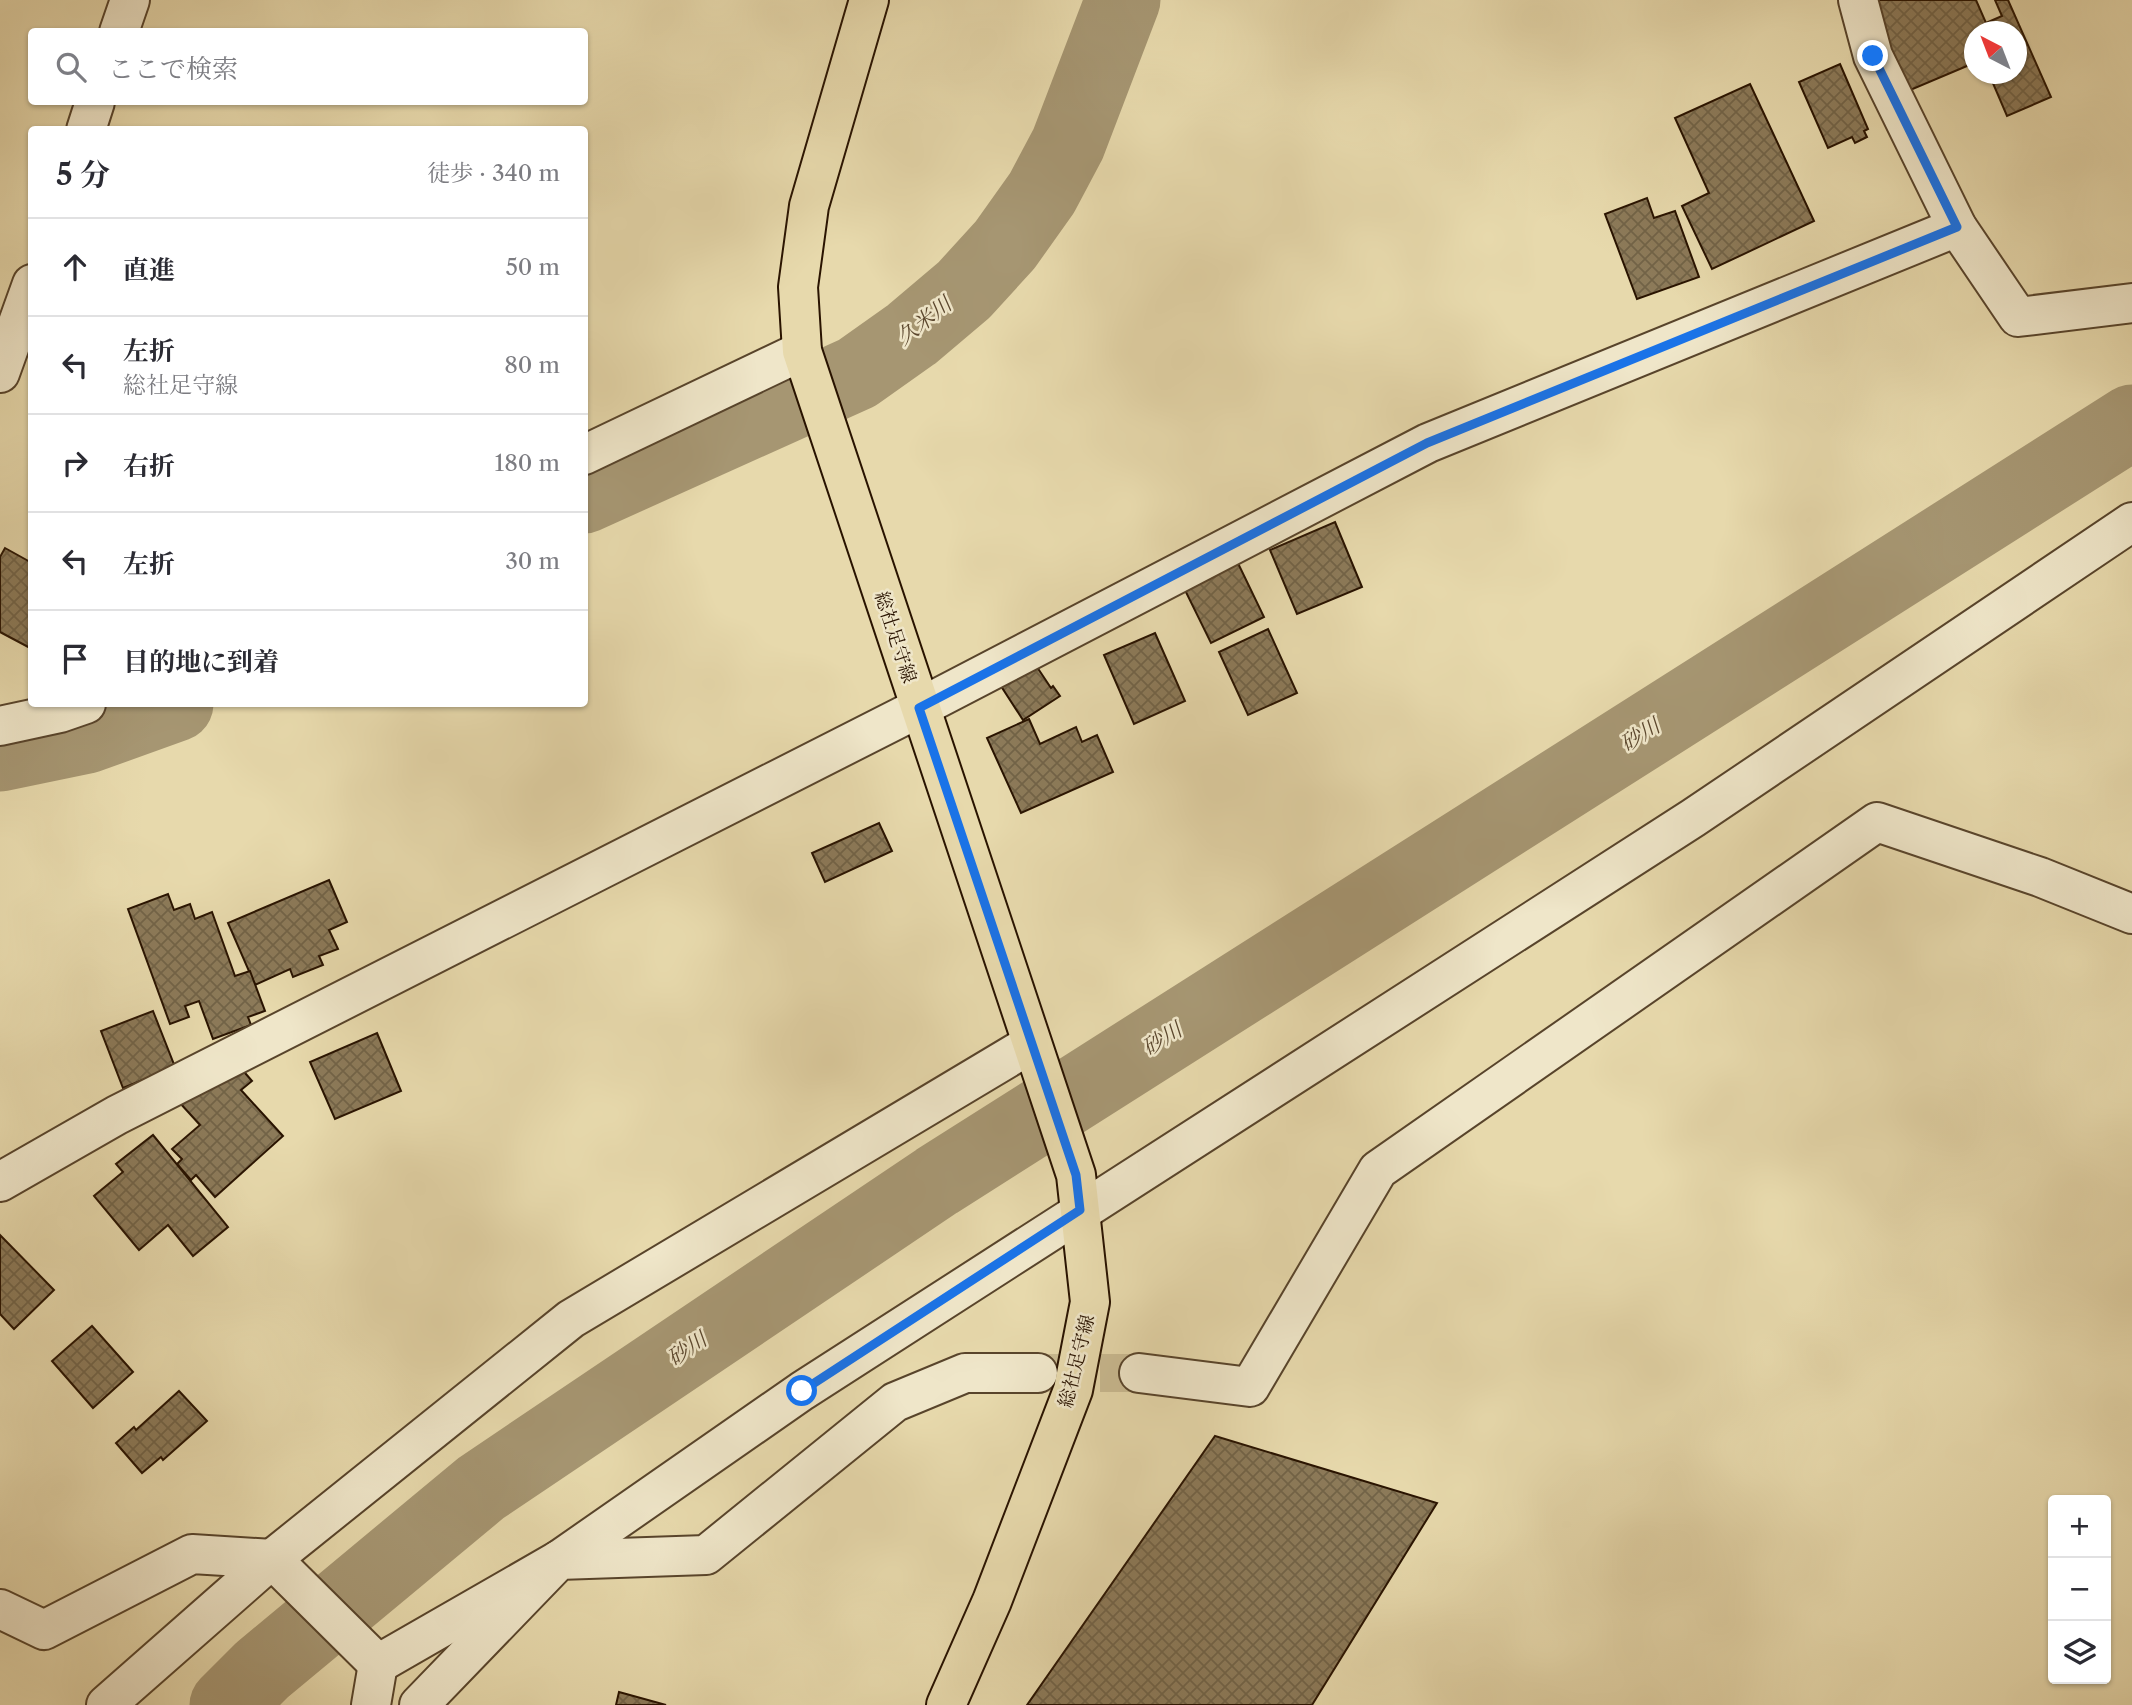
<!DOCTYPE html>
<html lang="ja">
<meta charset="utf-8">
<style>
body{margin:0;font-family:"Libre Caslon Text","Noto Serif JP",serif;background:#f2f2f3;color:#2b2b33}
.controls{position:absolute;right:21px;bottom:21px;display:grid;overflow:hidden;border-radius:7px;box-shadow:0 2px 5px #0004}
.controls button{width:63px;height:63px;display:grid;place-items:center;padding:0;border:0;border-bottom:2px solid #e1e1e2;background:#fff;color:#2b2b33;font:35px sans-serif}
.compass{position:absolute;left:1964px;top:21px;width:63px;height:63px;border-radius:50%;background:#fff;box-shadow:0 2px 5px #0004;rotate:318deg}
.stop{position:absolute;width:21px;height:21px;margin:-16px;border:5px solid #1a73e8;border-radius:50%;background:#fff}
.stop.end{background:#1a73e8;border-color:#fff;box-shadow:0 2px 7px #0008}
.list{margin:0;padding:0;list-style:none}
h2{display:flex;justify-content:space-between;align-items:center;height:91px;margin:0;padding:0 28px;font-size:30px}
h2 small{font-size:23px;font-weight:400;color:#7c7c81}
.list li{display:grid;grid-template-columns:46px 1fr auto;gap:21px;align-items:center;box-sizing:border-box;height:98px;padding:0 28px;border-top:2px solid #e1e1e2}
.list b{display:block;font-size:26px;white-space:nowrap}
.list p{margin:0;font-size:23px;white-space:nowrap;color:#7c7c81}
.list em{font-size:23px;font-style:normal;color:#7c7c81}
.icon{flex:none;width:38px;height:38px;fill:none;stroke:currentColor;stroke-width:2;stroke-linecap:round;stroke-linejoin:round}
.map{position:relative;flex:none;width:2132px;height:1705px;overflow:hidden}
.search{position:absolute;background:#fff;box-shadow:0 2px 5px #0004;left:28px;top:28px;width:560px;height:77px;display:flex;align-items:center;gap:18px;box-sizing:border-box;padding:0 24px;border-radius:7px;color:#7c7c81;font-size:26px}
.panel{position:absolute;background:#fff;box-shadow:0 2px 5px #0004;left:28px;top:126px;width:560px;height:581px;border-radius:7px}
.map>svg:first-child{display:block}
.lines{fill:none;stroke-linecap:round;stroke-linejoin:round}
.river{stroke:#a69672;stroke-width:75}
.building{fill:url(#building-cross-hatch);stroke:#291300;stroke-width:2}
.minor-tunnel{stroke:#cabb92;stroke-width:38;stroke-dasharray:38 19;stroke-linecap:butt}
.minor-casing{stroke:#58442b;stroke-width:42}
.major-casing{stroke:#291300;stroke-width:42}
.minor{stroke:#efe6c9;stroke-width:38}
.major{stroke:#e7d9ac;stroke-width:38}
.route{stroke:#1a73e8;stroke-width:9}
.labels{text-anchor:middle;stroke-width:5;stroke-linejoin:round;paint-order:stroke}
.street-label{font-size:19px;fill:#291300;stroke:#efe6c9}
.water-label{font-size:21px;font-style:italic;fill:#5b472e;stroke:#efe6c9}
</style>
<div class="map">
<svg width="2132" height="1705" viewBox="0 0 2132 1705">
<defs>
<pattern id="building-cross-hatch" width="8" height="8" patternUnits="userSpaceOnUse" patternTransform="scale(1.75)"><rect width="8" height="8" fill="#8c7a59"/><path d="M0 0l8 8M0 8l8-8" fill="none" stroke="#726347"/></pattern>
</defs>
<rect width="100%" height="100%" fill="#e7d9ac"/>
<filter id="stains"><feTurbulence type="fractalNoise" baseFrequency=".00286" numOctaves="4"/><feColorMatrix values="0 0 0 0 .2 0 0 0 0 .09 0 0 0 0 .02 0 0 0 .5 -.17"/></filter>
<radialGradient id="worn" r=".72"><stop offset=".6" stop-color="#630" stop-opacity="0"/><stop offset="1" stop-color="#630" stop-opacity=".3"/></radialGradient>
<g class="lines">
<g class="river">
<polyline points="584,496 857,373 912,334 964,290 1005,245 1042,193 1068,144 1123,0"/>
<polyline points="0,754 87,736 176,704"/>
<polyline points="227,1705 262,1670 481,1488 937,1181 2132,422"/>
</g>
</g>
<g class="building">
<polygon points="1879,0 1976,0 1986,23 2002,16 1995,0 2008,0 2051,97 2007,116 1989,74 2016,74 2016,32 1974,32 1974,63 1908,91 1870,4"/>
<polygon points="1840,64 1868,129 1864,131 1867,137 1855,143 1852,137 1828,148 1799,82"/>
<polygon points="1750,84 1814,221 1712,269 1682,206 1709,193 1675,118"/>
<polygon points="1647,198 1654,218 1675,211 1699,277 1637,299 1605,214"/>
<polygon points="1335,522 1362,587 1297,614 1270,550"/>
<polygon points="5,548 32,563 32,649 0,632 0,557"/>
<polygon points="1235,557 1264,617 1211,643 1181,582"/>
<polygon points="1268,629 1297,693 1248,715 1219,652"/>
<polygon points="1155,633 1185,701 1134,724 1104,655"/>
<polygon points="1033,661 1051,688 1053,686 1060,696 1023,720 999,683"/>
<polygon points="1029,719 1040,744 1076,727 1082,742 1097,735 1113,772 1021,813 987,738"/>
<polygon points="879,823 892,851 825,882 812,853"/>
<polygon points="329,880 347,922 329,930 338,949 319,956 323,965 293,977 290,969 255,985 228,923"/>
<polygon points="168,894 174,910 190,904 195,919 212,912 235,976 250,971 265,1011 248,1017 251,1025 213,1039 199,1001 185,1006 189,1017 170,1024 128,909"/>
<polygon points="153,1011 175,1067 123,1088 101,1031"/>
<polygon points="377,1033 401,1091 335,1119 310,1062"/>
<polygon points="232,1058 252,1081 241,1090 283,1136 215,1197 196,1175 191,1180 177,1164 182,1159 172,1149 200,1125 169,1091"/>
<polygon points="153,1135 228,1227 193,1256 168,1225 139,1250 94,1196 123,1172 116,1164"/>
<polygon points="0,1235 54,1290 14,1329 0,1314"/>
<polygon points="92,1326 133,1372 93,1408 52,1361"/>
<polygon points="179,1391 207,1421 163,1460 161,1457 142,1473 116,1443 134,1427 136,1430"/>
<polygon points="1215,1436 1437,1503 1312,1705 1027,1705"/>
<polygon points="619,1692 666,1705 616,1705"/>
</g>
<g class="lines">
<polyline class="minor-tunnel" points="1043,1373 1139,1373"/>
<defs>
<g id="minor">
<polyline points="1858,0 1873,56 1957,227 2018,317 2132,303"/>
<polyline points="119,32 130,0"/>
<polyline points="86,130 95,102"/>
<polyline points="0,373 32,284"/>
<polyline points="584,455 802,351"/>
<polyline points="0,726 60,713 86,704"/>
<polyline points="0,1182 117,1115 919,708 1428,443 1957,227"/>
<polyline points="1139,1373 1250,1387 1378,1170 1877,822 2040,877 2132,914"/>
<polyline points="0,1609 44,1630 192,1554 272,1559 378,1664"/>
<polyline points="378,1664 559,1560 802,1391 1693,818 2132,522"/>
<polyline points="106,1705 272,1559 571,1319 1031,1044"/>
<polyline points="371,1705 378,1664"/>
<polyline points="419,1705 559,1560 706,1555 895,1402 965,1373 1038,1373"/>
</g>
<polyline id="major" points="869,0 809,206 798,287 802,351 1076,1175 1090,1302 1073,1390 992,1601 946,1705"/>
</defs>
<use href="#minor" class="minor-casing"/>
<use href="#major" class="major-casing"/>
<use href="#minor" class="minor"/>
<use href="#major" class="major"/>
</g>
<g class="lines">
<polyline class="route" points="802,1391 1080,1210 1076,1175 919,708 1427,443 1957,227 1873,56"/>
</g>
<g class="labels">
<g class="street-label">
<text transform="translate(896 637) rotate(72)" y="7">総社足守線</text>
<text transform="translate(1076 1361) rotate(-76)" y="7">総社足守線</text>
</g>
<g class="water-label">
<text transform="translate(924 321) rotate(-38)" y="7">久米川</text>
<text transform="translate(1640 735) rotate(-32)" y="7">砂川</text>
<text transform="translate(1162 1039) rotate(-32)" y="7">砂川</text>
<text transform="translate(687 1349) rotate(-34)" y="7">砂川</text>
</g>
</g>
<rect width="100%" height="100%" filter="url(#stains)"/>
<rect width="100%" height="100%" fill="url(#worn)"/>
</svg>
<div class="controls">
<button>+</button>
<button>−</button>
<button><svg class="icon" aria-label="layers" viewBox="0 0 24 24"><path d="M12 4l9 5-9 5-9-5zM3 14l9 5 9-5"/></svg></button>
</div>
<svg class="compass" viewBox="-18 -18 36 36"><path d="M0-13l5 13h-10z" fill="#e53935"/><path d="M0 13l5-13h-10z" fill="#7c7c81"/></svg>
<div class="stop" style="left:802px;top:1391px"></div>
<div class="stop end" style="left:1873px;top:56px"></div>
<div class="search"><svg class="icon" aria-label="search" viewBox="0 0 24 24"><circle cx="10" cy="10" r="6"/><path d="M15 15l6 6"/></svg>ここで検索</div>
<section class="panel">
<h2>5 分<small>徒歩 · 340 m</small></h2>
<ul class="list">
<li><svg class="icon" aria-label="ahead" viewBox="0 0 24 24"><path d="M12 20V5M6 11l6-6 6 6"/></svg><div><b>直進</b></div><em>50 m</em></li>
<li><svg class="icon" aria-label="left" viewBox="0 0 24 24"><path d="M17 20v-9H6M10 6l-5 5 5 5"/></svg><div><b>左折</b><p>総社足守線</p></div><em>80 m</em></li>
<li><svg class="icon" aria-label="right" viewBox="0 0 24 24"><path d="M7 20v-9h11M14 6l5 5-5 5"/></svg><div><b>右折</b></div><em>180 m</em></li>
<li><svg class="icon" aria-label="left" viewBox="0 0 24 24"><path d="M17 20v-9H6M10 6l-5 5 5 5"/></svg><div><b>左折</b></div><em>30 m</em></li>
<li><svg class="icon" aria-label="arrive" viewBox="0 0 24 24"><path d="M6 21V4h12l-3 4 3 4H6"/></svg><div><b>目的地に到着</b></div></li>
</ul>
</section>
</div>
